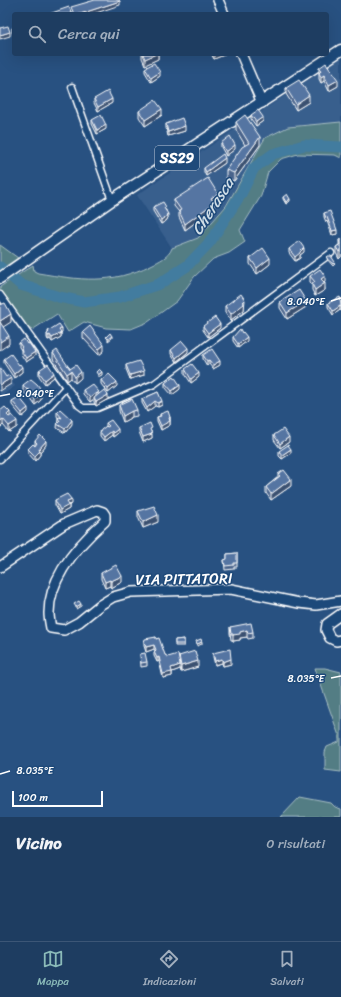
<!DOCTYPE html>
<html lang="it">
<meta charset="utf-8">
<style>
body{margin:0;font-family:Sriracha,sans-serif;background:#2b486a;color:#f1f3f6}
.scale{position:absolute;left:12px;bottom:10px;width:91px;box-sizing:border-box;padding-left:4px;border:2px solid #fff;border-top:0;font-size:11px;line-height:14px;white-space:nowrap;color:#fff;-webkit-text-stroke:3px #1f4a7a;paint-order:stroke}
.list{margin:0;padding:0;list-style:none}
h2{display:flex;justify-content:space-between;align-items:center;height:52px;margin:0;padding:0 16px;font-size:17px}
h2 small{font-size:13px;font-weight:400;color:#a1aebd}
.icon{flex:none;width:22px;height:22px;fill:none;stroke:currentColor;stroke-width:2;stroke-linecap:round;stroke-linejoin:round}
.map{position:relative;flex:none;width:341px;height:817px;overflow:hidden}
.search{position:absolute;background:#1e3d61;box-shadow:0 4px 16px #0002;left:12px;right:12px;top:12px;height:44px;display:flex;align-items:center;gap:10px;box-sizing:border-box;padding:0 14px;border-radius:4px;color:#a1aebd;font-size:15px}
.sheet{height:124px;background:#1e3d61}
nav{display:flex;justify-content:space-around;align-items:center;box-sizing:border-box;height:56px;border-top:1px solid #3c5676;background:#1e3d61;font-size:11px;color:#a1aebd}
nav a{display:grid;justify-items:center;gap:2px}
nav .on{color:#8bbbb9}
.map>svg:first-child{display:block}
.built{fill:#395f8d}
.green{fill:#527d84;stroke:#a8bec2}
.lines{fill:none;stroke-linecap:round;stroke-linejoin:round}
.river{stroke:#437b9f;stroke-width:11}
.street-casing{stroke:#fff;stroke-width:9}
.secondary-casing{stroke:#fff;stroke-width:12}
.primary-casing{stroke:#fff;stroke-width:13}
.street{stroke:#1f4a7a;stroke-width:6}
.secondary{stroke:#1f4a7a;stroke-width:9}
.primary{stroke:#1f4a7a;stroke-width:10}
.wall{fill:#48648b;stroke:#fff}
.shaded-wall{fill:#3b5171;stroke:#fff}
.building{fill:#5474a2;stroke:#fff}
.ticks{fill:none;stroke:#fff;stroke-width:1.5}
.labels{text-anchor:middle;stroke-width:3;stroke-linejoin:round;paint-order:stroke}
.shield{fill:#1f4a7a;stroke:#bcc9d7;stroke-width:1}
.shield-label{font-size:14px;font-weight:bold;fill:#fff}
.street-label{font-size:15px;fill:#fff;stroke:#1f4a7a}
.water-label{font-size:16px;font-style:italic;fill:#d0dee7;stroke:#1f4a7a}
.ticks-label{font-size:10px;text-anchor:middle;fill:#fff;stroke:#1f4a7a;stroke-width:3;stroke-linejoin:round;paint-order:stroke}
</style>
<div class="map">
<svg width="341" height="817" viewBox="0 0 341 817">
<rect width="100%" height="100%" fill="#285181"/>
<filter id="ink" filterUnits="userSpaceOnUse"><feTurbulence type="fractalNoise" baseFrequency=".025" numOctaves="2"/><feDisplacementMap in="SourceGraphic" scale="8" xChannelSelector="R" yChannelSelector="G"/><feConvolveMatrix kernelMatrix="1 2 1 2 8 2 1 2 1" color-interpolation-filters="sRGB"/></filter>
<g filter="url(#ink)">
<g class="built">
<polygon points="341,58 341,122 289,127 265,138 225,206 198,238 172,248 137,195"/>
<polygon points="0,364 15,386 0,397"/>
</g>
<g class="green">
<path d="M 341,122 L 341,158 L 335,155 L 298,154 L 281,159 L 268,172 L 261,196 L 240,230 L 245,242 L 229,253 L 213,259 L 194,277 L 177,301 L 148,322 L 131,329 L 106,328 L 84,322 L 68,332 L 57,314 L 32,330 L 28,328 L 0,290 L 0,287 L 33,265 L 34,271 L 38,273 C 80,280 111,285 151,265 C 159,261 169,257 172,248 L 198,238 L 226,206 L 265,138 L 288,127 Z"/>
<polygon points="0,245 18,258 0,270"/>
<polygon points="315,668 325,668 341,672 341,772 325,770 325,752 327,747 339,742 339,736"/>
<polygon points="300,797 331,803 335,807 341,809 341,817 281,817"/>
</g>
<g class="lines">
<polyline class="river" points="0,267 21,285 59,297 84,302 120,297 159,284 187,266 210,242 241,194 254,168 273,154 304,145 341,147"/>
<defs>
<g id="street">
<polyline points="72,87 112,200"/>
<polyline points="0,295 79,405 83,408 97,408 154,384 331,253"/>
<polyline points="0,459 66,387"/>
</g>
<g id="secondary">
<polyline points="218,0 224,14"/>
<polyline points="241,54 262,103"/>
<path d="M 0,567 L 64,524 L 97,510 L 103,512 L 105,515 L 105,521 C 80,543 49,577 49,613 C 49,618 50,623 51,628 L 64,630 L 79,622 L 100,605 L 113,597 L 131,592 L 231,589 L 299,603 L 316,605 L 341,601"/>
<polyline points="341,614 327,624 326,630 330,638 336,641 341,640"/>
</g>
<polyline id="primary" points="0,278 112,200 341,50"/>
</defs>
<use href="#street" class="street-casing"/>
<use href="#secondary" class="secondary-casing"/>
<use href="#primary" class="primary-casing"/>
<use href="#street" class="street"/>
<use href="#secondary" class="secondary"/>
<use href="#primary" class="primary"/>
</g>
<g class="wall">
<polygon points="14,27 14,37 12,32 12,28"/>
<polygon points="142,54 158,54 158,59 145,65 142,58"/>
<polygon points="211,54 224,54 224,55 214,59"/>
<polygon points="145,68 160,76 151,82 145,72"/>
<polygon points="319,68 338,86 329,91 324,81 321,83 319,79"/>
<polygon points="286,88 309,102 296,110 286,94"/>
<polygon points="94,99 112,103 98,111 94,103"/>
<polygon points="139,111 162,115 145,126 139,117"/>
<polygon points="251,115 263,121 256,126 251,119"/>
<polygon points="92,120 106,129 97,134 92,124"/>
<polygon points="236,122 260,145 234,181 226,178 226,170 245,145 236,130"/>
<polygon points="166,124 185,131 168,136 166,128"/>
<polygon points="221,143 235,149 226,156 221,147"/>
<polygon points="225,163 206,176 204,172 204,168"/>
<polygon points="283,197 290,201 286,204 283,199"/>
<polygon points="174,200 218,200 214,203 214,209 185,230 179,217 179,212 174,206"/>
<polygon points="153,207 166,210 168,218 167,219 167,220 161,224 153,211"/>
<polygon points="324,213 337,234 332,235 327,221 326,222 324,217"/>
<polygon points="341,239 341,257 339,259 336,253 336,247 339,245 339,240"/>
<polygon points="289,249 304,252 300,255 300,258 295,261 289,253"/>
<polygon points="327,257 335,264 333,266 327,259"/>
<polygon points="250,258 270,264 257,274 250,264"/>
<polygon points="310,276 325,282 324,283 325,290 315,296 312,290 312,284 310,282"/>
<polygon points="341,298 341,311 340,310 333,315 328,307 328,303"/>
<polygon points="280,302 306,307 287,319 280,308"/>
<polygon points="225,306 245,306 244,307 244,310 231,320 225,312"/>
<polygon points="203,326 220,328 208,337 203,330"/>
<polygon points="48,331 62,332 61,333 61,337 52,342 50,339 48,340 47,338 47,334 48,333"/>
<polygon points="83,332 104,351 99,355 83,338"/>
<polygon points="233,337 247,341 238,348 233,341"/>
<polygon points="19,343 27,344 35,356 26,362 22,356 21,353 21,350 19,347"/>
<polygon points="171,350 188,352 176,362 171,354"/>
<polygon points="53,353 81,378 75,383 71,378 67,381 53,359"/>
<polygon points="203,355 220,365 213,369 209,364 207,366 203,359"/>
<polygon points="4,359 19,365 22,372 14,378 4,363"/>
<polygon points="126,365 144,375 130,379 126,369"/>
<polygon points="185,369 199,377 191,383 185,374"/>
<polygon points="39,370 54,377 45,384 39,376"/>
<polygon points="101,380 117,386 108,393 101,384"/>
<polygon points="165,383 180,389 172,395 165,387"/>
<polygon points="23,385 40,393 41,400 35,405 28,395 27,396 23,391"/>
<polygon points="83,390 99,394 108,399 96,406 94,402 94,399 90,402 83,394"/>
<polygon points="158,392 162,405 158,407 155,406 147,412 142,403 142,399"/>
<polygon points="12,401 28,412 22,417 12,405"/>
<polygon points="119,405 137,410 137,416 132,417 123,422 119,411"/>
<polygon points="0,411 10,417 17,427 9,432 3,425 0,427"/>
<polygon points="57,412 72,424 65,433 57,428 58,418 57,416"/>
<polygon points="160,414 170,417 170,425 161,430 157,421 157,417 160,416"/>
<polygon points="106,423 118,433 113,437 112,435 104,441 100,436 100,432 106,426"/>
<polygon points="139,428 152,432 151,432 152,438 143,442 139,432"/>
<polygon points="274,435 289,442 280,448 274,440"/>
<polygon points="35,441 46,445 40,452 40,455 35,461 28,453 28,449 35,445"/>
<polygon points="279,451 291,453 282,459 279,456"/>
<polygon points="278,474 291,486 271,500 266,493 266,487 278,477"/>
<polygon points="55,500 72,504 69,505 69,509 60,514 55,505"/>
<polygon points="138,511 158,522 143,528 138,517"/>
<polygon points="237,553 237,567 234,567 234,569 225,570 224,560 227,560 227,554"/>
<polygon points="101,573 122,582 111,588 110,586 105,588 101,579"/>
<polygon points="230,627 253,632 253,638 248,639 247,637 240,638 240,640 233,641 233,640 231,640 230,633"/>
<polygon points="156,637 165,655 168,657 179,659 179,656 198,667 181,672 180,668 180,669 172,672 172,676 163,678 159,661 157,662 154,656 154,652 155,651 154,649 146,652 144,646 144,642"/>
<polygon points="184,639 184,646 175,646 175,640"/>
<polygon points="213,653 231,664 223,666 222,663 215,665 213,657"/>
<polygon points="140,654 147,662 147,666 141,667"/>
</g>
<g class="shaded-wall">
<polygon points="120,1 120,5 93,14 80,14"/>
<polygon points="10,32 10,36 0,39 0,35"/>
<polygon points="156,54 158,54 158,59 145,65 145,59"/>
<polygon points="214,54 224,54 224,55 214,59"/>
<polygon points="160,72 160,76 151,82 151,78"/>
<polygon points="324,75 324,81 321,83 321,77"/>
<polygon points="338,80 338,86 329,91 329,85"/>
<polygon points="309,95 309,102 296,110 296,104"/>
<polygon points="112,99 112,103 98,111 98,107"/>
<polygon points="162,109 162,115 145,126 145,120"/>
<polygon points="263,117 263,121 256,126 256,122"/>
<polygon points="106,125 106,129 97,134 97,130"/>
<polygon points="185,126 185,131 168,136 168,132"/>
<polygon points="260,137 260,145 234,181 234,173"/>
<polygon points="235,145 235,149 226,156 226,152"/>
<polygon points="225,158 225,163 206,176 206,172"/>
<polygon points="218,194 218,200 211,205 211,198"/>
<polygon points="290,199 290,201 286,204 286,202"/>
<polygon points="214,203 214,209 185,230 185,224"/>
<polygon points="168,214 168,218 167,219 167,220 161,224 161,220"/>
<polygon points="337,230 337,234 332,235 332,231"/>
<polygon points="304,248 304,252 300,255 300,258 295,261 295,257"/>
<polygon points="341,251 341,257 339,259 339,252"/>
<polygon points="270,258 270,264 257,274 257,268"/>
<polygon points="325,276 325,282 321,285 321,279"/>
<polygon points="325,283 325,290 315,296 315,290"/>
<polygon points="245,300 244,310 231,320 231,314"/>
<polygon points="306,301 306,307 287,319 287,313"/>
<polygon points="340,306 340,310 333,315 333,311"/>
<polygon points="11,314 11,322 0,329 0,321"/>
<polygon points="220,324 220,328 208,337 208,333"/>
<polygon points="62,328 62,332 59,334 59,330"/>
<polygon points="61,333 61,337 52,342 52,338"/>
<polygon points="50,335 50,339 48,340 48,336"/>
<polygon points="9,336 9,344 0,350 0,342"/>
<polygon points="112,336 112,338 108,341 108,339"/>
<polygon points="247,337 247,341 238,348 238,344"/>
<polygon points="104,345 104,351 99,355 99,349"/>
<polygon points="188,348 188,352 176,362 176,358"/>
<polygon points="35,352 35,356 26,362 26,358"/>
<polygon points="209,360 209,364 207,366 207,361"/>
<polygon points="220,361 220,365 213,369 213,365"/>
<polygon points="22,367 22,372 14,378 14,374"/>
<polygon points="71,371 71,378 67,381 67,374"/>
<polygon points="144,371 144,375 130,379 130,375"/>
<polygon points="81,372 81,378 75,383 75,377"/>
<polygon points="102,372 102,375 98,377 98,375"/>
<polygon points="54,373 54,377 45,384 45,380"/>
<polygon points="199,373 199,377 191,383 191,379"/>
<polygon points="11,378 11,384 0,391 0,385"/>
<polygon points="117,382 117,386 108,393 108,389"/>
<polygon points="180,385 180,389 172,395 172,391"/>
<polygon points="28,389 28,395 27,396 27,390"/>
<polygon points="96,393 96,397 90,402 90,398"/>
<polygon points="41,394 41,400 35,405 35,399"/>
<polygon points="108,395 108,399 96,406 96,402"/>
<polygon points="155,401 155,406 147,412 147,408"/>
<polygon points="162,401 162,405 158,407 158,403"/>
<polygon points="28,408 28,412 22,417 22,413"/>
<polygon points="132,411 132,417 123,422 123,416"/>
<polygon points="10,412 10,419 7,415"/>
<polygon points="170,417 170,425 161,430 161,426"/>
<polygon points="3,419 3,425 0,428 0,421"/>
<polygon points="72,420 72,424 65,433 65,429"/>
<polygon points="17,421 17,427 9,432 9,426"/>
<polygon points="118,429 118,433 113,437 113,433"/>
<polygon points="112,431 112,435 104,441 104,437"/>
<polygon points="152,434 152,438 143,442 143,437"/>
<polygon points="289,437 289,442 280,448 280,444"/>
<polygon points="46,441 46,445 40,452 40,455 35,461 35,456 39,449"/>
<polygon points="291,449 291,453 282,459 282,455"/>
<polygon points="291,479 291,486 271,500 271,494"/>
<polygon points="72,500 72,504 69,505 69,509 60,514 60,510 67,502"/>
<polygon points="158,515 158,522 143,528 143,522"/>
<polygon points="122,576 122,582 111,588 111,581"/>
<polygon points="110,580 110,586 105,588 105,582"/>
<polygon points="81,604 81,606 76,609 76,607"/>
<polygon points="247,630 247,637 240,638 240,640 233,641 233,635 240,632"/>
<polygon points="202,642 202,644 197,646 197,644"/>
<polygon points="154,645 154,649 146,652 146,647"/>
<polygon points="159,657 159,661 157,662 157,658"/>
<polygon points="222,659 222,663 215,665 215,661"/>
<polygon points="231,659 231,664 223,666 223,662"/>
<polygon points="198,661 198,667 181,672 181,666"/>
<polygon points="180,665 180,669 172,672 172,676 163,678 163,674 171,668"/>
</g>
<g class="building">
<polygon points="95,0 119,0 120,1 80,14 74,14 71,7"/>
<polygon points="69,7 72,14 49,14"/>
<polygon points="8,26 10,32 0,35 0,28"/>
<polygon points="143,54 156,54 145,59"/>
<polygon points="154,63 160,72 151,78 145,68"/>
<polygon points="326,63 338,80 329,85 324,75 321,77 319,73 321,71 319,68"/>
<polygon points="299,80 309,95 296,104 286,88"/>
<polygon points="108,91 112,99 98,107 94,99"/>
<polygon points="155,100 162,109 145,120 139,111"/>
<polygon points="258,110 263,117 256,122 251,115"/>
<polygon points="101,115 106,125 97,130 92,120"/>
<polygon points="245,115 260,137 234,173 226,170 242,147 249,143 236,122"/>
<polygon points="182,118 185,126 168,132 166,124"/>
<polygon points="230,136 235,145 226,152 221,143"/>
<polygon points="223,154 225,158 206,172 204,168"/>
<polygon points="208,178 218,194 211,198 214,203 185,224 179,211 181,210 174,200"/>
<polygon points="287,194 290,199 286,202 283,197"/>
<polygon points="163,202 166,207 164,208 168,214 166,215 167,216 161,220 153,207"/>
<polygon points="330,211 337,230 332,231 327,217 326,218 324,213"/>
<polygon points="341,239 341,244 340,244 339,240"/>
<polygon points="299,241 304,248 300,252 300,253 295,257 289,249"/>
<polygon points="341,244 341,251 339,252 336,247"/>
<polygon points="263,248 270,258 257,268 250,258"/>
<polygon points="328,256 331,256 335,262 333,264 327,257"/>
<polygon points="320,269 325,276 321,279 325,283 315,290 312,284 315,282 310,276"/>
<polygon points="299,290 306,301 287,313 280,302"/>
<polygon points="241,294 245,300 243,302 244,304 231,314 225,306"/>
<polygon points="340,297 341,307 340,306 333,311 328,303"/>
<polygon points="5,303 11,314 0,321 0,305"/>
<polygon points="215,317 220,324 208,333 203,326"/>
<polygon points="0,322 9,336 0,342"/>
<polygon points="59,324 62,328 59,330 61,333 52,338 50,335 48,336 47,334 49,332 48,331"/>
<polygon points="90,326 104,345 99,349 83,332"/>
<polygon points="240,329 242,333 243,332 247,337 238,344 233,337"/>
<polygon points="110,333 112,336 108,339 106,337"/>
<polygon points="24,339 27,344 29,343 35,352 26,358 22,352 21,348 22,347 19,343"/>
<polygon points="182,341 188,348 176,358 171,350"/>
<polygon points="212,349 220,361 213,365 209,360 207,361 203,355"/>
<polygon points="57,350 70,369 76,365 81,372 75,377 71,371 67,374 53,353"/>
<polygon points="11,354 19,365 20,364 22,367 14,374 4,359"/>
<polygon points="139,361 144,371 130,375 126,365"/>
<polygon points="48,364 54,373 45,380 39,372 41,371 39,370"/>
<polygon points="192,364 199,373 191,379 185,369"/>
<polygon points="0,368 6,377 9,375 11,378 0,385"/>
<polygon points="99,369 102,372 98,375 96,372"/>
<polygon points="109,374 117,382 108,389 101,380"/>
<polygon points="174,376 180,385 172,391 165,383"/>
<polygon points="31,379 37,384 40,388 38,390 41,394 35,399 28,389 27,390 23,385"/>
<polygon points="92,384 99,392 96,394 96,393 90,398 83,390"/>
<polygon points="104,390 108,395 96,402 94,398"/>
<polygon points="158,392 162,401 158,403 155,401 147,408 142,399"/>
<polygon points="19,397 28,408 22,413 12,401"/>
<polygon points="132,399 137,410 132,411 123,416 119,405"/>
<polygon points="5,407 10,412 7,415 9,417 12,415 17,421 9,426 3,419 0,421 0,411"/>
<polygon points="60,409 72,420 65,429 57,424 60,421 58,418 59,417 62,418 57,412"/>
<polygon points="168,411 170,417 169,418 170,421 161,426 157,417 161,416 160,414"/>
<polygon points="111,420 118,429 113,433 112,431 104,437 100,432 101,430 106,426 107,427 109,426 106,423"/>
<polygon points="150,423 152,428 150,429 152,434 143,437 139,428"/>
<polygon points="283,429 289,437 280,444 274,435"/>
<polygon points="40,435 46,441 39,449 40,451 35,456 28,449 33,444 35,446 37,443 35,441"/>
<polygon points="288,445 291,449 282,455 279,451"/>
<polygon points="284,470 291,479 271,494 266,487 280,476 278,474"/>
<polygon points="67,494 72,500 67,502 69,505 60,510 55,500"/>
<polygon points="154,506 158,515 143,522 138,511"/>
<polygon points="237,553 237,563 234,563 234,565 225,566 224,560 227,559 227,554"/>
<polygon points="116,565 122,576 111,581 110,580 105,582 101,573"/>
<polygon points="79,601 81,604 76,607 74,604"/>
<polygon points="251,623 253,632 248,633 247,630 240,632 240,634 233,635 233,634 231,634 230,627"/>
<polygon points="156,637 156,639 159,638 165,655 168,657 178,654 180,665 171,668 172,672 163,674 159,657 157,658 154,652 156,650 154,645 146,647 144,642 145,639"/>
<polygon points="184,639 184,644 175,644 175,640"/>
<polygon points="201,639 202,642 197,644 196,641"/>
<polygon points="230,649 231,659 223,662 222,659 215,661 213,653"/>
<polygon points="195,651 198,661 181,666 179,656"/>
<polygon points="145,653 147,662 141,663 140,654"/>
</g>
</g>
<path class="ticks" d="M 331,301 L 341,298M 0,396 L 10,394M 331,678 L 341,676M 0,774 L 10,771"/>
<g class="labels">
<rect class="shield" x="155" y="146" width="44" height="24" rx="3"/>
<g class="shield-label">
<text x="177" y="163">SS29</text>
</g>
<g class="street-label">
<text transform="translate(184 579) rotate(-1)" y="5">VIA PITTATORI</text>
</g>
<g class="water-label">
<text transform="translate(212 206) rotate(-57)" y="6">Cherasca</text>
</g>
</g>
<g class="ticks-label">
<text x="306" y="305">8.040°E</text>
<text x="35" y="397">8.040°E</text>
<text x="306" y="682">8.035°E</text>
<text x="35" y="774">8.035°E</text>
</g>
</svg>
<div class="scale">100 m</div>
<div class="search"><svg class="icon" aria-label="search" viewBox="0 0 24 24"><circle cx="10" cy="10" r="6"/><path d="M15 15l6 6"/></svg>Cerca qui</div>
</div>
<section class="sheet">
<h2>Vicino<small>0 risultati</small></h2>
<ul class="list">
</ul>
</section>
<nav>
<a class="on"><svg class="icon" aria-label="map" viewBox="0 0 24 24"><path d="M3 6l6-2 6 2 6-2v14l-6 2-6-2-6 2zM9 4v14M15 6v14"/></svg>Mappa</a>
<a><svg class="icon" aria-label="directions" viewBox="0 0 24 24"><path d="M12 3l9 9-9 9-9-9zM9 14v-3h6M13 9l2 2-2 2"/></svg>Indicazioni</a>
<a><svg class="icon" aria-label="saved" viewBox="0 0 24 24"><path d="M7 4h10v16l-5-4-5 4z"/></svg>Salvati</a>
</nav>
